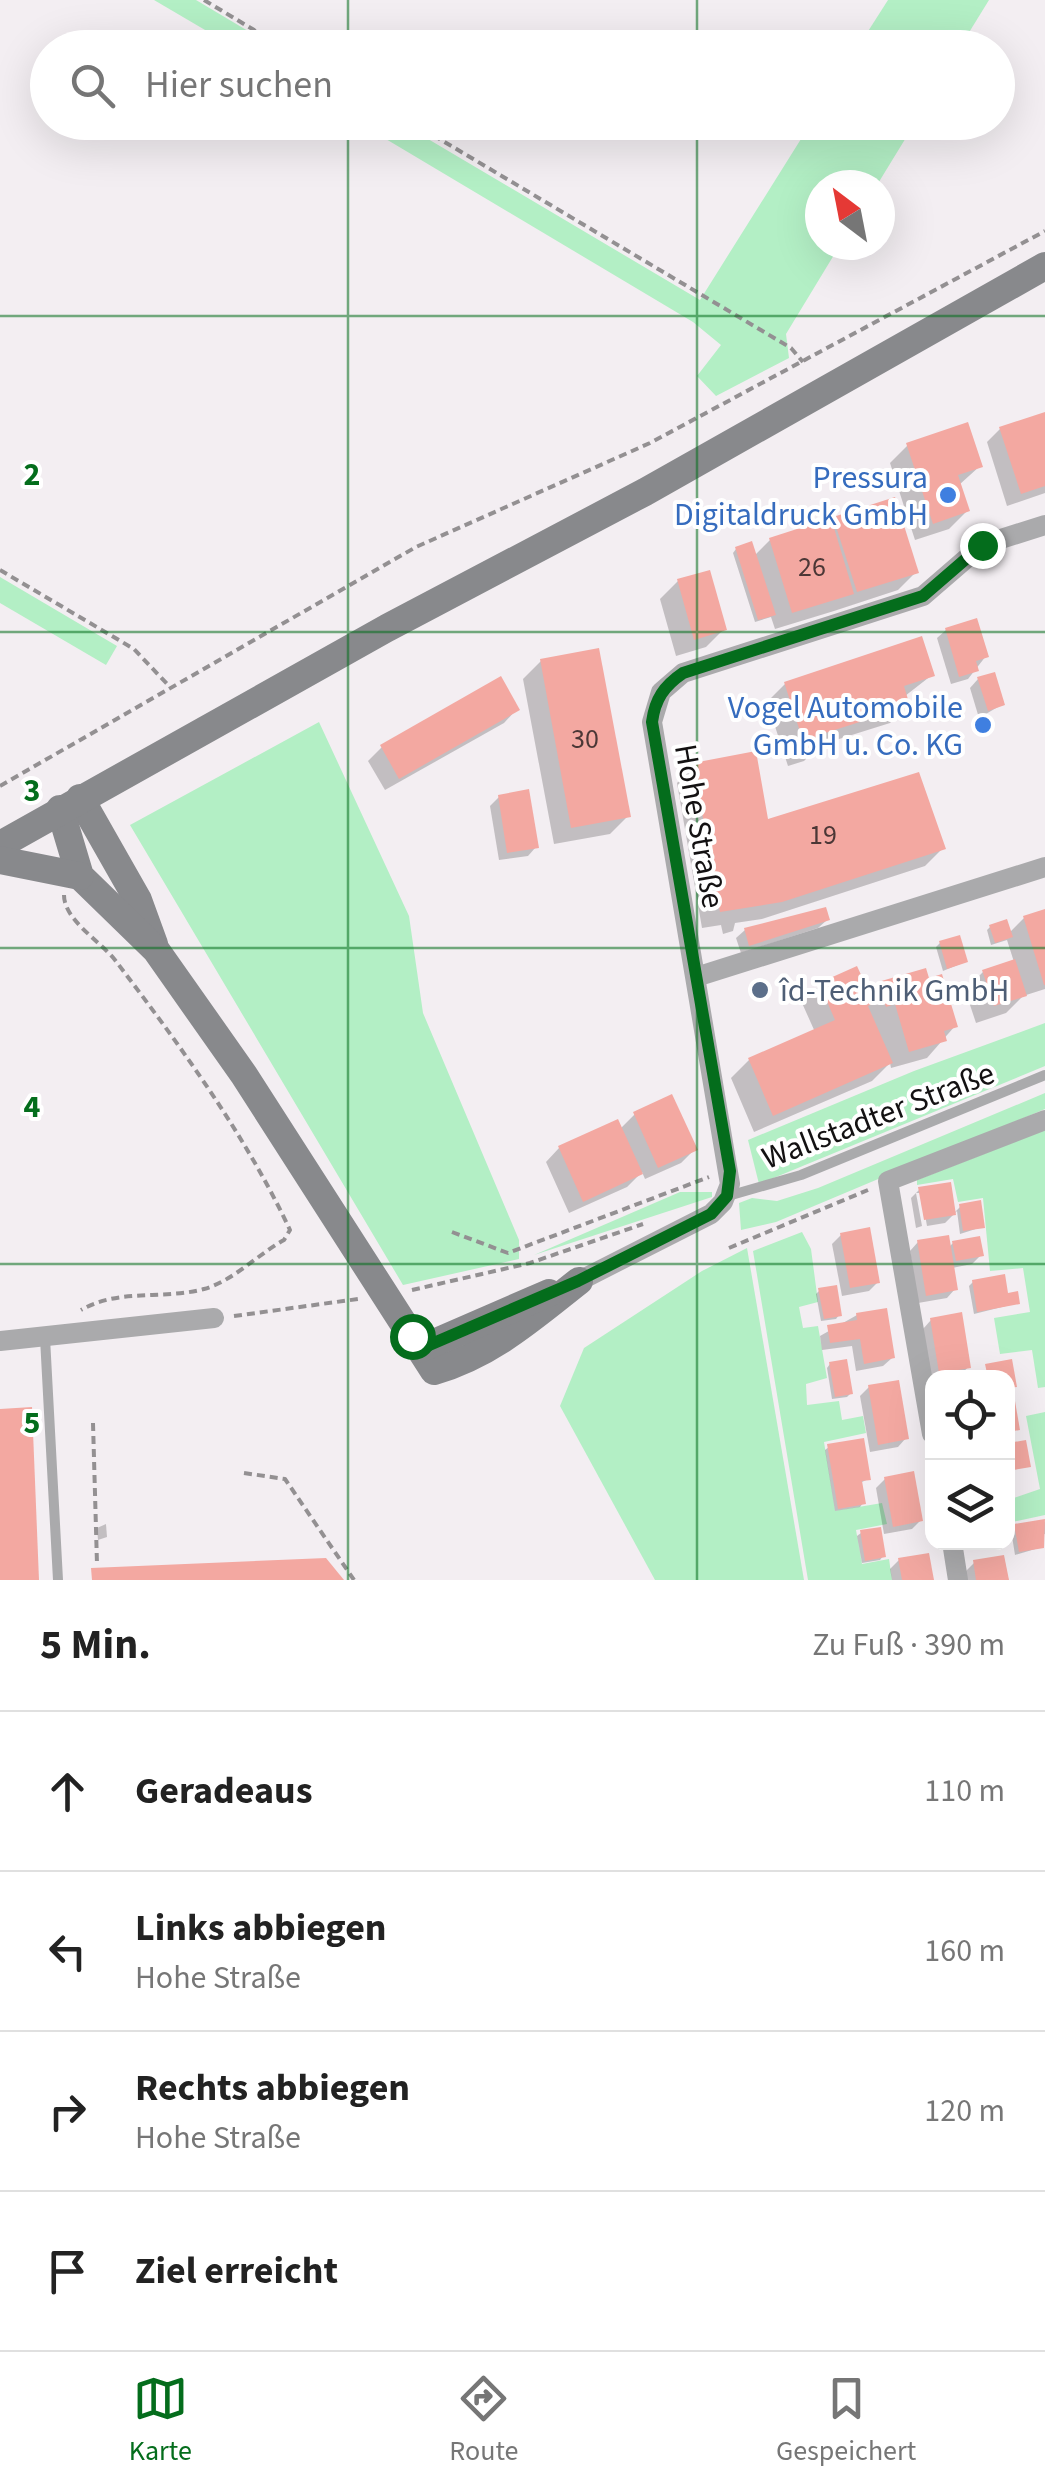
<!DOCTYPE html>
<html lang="de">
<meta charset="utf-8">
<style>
body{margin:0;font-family:"Source Sans 3",sans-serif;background:#f2f2f2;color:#222}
.controls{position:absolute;right:30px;bottom:30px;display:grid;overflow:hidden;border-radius:20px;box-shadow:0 10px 40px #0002}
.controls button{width:90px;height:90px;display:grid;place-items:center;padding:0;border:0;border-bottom:2px solid #e0e0e0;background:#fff;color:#222;font:50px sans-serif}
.compass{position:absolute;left:805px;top:170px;width:90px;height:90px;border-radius:50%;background:#fff;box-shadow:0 10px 40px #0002;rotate:328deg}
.stop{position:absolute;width:30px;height:30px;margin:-22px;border:8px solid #046d1c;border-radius:50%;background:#fff}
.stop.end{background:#046d1c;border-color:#fff;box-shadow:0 2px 10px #0008}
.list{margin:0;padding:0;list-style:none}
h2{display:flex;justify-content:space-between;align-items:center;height:130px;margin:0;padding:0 40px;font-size:42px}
h2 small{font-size:32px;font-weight:400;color:#767676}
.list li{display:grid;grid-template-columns:65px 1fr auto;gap:30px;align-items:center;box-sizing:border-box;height:160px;padding:0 40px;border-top:2px solid #e0e0e0}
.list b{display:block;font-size:38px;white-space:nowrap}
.list p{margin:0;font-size:32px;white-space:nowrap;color:#767676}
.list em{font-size:32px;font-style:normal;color:#767676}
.icon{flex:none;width:55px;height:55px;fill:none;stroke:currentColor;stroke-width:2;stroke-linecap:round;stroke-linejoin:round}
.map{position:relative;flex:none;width:1045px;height:1580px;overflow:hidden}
.search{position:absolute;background:#fff;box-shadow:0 10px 40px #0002;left:30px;right:30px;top:30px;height:110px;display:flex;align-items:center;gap:25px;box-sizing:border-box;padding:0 35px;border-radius:55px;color:#767676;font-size:38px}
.sheet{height:770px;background:#fff}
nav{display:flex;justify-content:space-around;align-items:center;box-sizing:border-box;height:140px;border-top:2px solid #e0e0e0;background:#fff;font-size:28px;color:#767676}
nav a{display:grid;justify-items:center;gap:5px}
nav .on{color:#046d1c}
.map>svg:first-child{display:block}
.green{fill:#b3efc5}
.shadow{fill:#0003}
.building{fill:#f3a8a1}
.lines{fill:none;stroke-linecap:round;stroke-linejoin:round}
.path{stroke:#939092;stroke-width:4;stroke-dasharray:8 5;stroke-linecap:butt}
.lane{stroke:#aaaaac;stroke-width:10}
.street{stroke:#aaaaac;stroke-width:20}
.secondary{stroke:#88898c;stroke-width:28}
.route{stroke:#046d1c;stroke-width:12}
.grid{fill:none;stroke:#046d1c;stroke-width:2.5;stroke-opacity:0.55}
.shop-dot{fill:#3f7fe0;stroke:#fff;stroke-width:4}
.service-dot{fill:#5c6f8a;stroke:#fff;stroke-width:4}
.labels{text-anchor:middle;stroke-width:8;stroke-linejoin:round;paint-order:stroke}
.number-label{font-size:28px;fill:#4b3736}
.shop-label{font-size:32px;fill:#366cbe;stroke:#fff;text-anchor:end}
.street-label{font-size:32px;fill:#131112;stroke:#fff}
.service-label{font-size:32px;fill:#4e5e75;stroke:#fff;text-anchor:start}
.grid-label{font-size:32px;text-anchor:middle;font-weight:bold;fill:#046d1c;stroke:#fff;stroke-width:8;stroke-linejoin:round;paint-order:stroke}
</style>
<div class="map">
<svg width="1045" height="1580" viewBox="0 0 1045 1580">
<rect width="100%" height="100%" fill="#f3eef2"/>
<g class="green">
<polygon points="154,0 196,0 275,47 234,47"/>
<polygon points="888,0 989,0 960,47 858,47"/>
<polygon points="359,123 401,123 700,300 811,123 915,123 877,185 820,185 820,245 840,245 786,334 789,358 716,396 697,376 721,345 693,322"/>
<polygon points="0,577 117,646 106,665 0,603"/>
<polygon points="319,722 409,916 423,1013 519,1240 519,1259 403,1285 130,825"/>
<polygon points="1045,1023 1045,1066 759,1184 748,1140 914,1071"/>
<polygon points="1045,1093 1045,1109 776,1222 741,1230 739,1203 752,1198 777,1201 818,1188"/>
<polygon points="1045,1130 1045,1387 1038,1388 1032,1350 1000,1354 994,1318 1030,1312 1023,1268 990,1271 983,1198 958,1202 953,1179 917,1185 917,1180"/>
<polygon points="680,1192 712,1192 712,1197 534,1255"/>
<polygon points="802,1232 811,1249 818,1302 799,1307 803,1328 818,1326 827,1378 806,1384 807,1405 839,1401 842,1420 863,1416 866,1433 824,1442 835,1511 882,1503 887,1524 856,1530 862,1564 889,1559 892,1580 808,1580 753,1251"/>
<polygon points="747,1248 804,1580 655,1580 560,1406 584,1348 702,1271"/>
<polygon points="1045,1412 1045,1515 1008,1523 1008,1500 1040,1489 1026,1416"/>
</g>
<g class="shadow">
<polygon points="1045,414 1045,493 1007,506 987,442 1000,429"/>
<polygon points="908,445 980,466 959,485 967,511 949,529 915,540 890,463"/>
<polygon points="835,519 916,572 898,590 834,611 775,629 771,617 755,622 733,553 736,549 754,556 770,540"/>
<polygon points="678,581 724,629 706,647 676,656 660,599"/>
<polygon points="946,630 986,656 968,679 951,684 937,638"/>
<polygon points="541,661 628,816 610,834 554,844 523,679"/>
<polygon points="932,675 905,696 908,705 890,723 820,745 804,761 788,766 767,702 785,684"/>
<polygon points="978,679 1003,704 979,718 970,688"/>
<polygon points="517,709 504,723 385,790 368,761 382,747"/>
<polygon points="695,765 766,822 943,848 925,866 762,919 735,923 733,931 723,934 721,925 702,928 677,783"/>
<polygon points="499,797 536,847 528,856 499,860 490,806"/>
<polygon points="1045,912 1045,989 1023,996 1006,1013 976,1023 965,990 983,972 1014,962 1007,940 991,945 987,930 990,927 1009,933 1024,918"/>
<polygon points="827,920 818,928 741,953 736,938 745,930"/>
<polygon points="940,943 965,962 943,971 936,947"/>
<polygon points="879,984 955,1026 927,1058 891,1068 890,1063 872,1081 754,1132 731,1078 749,1060 815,1032 802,1003 820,985 867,996"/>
<polygon points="635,1114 695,1149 681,1163 645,1179 642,1172 627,1187 569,1213 546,1162 559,1148 620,1129"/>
<polygon points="919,1190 953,1214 960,1207 982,1227 960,1234 957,1211 945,1223 927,1226 921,1193 916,1193 922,1226 916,1228 911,1198"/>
<polygon points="841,1235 878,1282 869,1291 842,1296 832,1244"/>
<polygon points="918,1242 948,1248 953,1243 981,1255 972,1264 952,1268 955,1289 947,1298 918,1303 910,1251"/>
<polygon points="973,1282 1018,1303 974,1314 969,1286"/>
<polygon points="820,1290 839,1315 836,1319 821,1321 816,1294"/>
<polygon points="857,1315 892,1358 883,1366 856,1371 852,1346 822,1350 820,1336"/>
<polygon points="931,1320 968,1367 960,1376 932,1380 923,1329"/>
<polygon points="830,1364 851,1393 847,1397 832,1399 827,1368"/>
<polygon points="869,1387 906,1438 898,1447 870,1452 860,1396"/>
<polygon points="829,1447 868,1479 860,1483 863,1503 860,1507 835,1511 825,1450"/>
<polygon points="885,1479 920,1521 912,1529 884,1534 876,1488"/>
<polygon points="1045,1522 1045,1534 1040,1535 1042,1547 1015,1555 1011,1530"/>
<polygon points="106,1524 107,1537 98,1540 97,1528"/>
<polygon points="861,1533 883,1556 880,1560 862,1563 857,1536"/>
<polygon points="899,1560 931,1580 892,1580 890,1569"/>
<polygon points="974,1563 1006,1580 967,1580 966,1571"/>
</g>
<g class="building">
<polygon points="1045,412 1045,486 1021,494 999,427"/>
<polygon points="968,422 983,467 958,475 970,511 933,524 906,443"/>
<polygon points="895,497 919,573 857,592 833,517"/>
<polygon points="831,518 854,594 792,613 769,538"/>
<polygon points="752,541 776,615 758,620 735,547"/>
<polygon points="710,570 727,630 694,640 677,579"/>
<polygon points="977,618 989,657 976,661 979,671 959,677 945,628"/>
<polygon points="922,636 935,676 904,686 910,706 822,734 825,744 806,750 784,682"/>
<polygon points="599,648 631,817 571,828 540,659"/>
<polygon points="995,672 1005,705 988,711 977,677"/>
<polygon points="501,676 520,710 399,779 380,745"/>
<polygon points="756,751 768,819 919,772 946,849 782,902 720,912 693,763"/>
<polygon points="529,789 539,848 507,853 498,795"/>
<polygon points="826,907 830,920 749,946 744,928"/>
<polygon points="1045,909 1045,985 1044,985 1023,916"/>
<polygon points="1007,919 1013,937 995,943 989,925"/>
<polygon points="960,935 968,962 947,969 939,941"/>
<polygon points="1015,959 1027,996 994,1006 982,970"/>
<polygon points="857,966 874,1003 868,1006 893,1063 773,1116 748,1058 835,1020 819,983"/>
<polygon points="926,968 929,978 942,974 958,1027 944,1031 947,1041 909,1052 895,1004 886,1007 878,982"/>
<polygon points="672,1094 698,1150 658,1168 633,1112"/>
<polygon points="618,1119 643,1174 583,1202 558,1146"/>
<polygon points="951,1182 956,1215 924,1220 918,1187"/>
<polygon points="981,1200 985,1228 963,1231 959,1204"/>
<polygon points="870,1227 880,1283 850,1288 840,1233"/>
<polygon points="949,1235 958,1290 926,1296 917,1240"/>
<polygon points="980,1236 984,1256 956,1261 952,1241"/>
<polygon points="1005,1274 1008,1293 1018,1291 1020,1304 977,1312 972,1280"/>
<polygon points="837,1285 842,1316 824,1319 818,1288"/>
<polygon points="887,1308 895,1358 864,1364 860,1339 830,1343 827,1325 857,1320 856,1313"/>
<polygon points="962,1312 971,1368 939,1373 930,1318"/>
<polygon points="847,1359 853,1394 835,1397 829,1362"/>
<polygon points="1012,1359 1017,1387 1008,1388 1008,1378 988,1378 985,1364"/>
<polygon points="899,1380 909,1439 878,1445 868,1385"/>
<polygon points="1015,1401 1020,1430 1008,1432 1008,1402"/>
<polygon points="32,1407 39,1580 0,1580 0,1409"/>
<polygon points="864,1438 871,1480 862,1481 866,1504 838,1509 827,1444"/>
<polygon points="1026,1440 1031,1467 1008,1471 1008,1443"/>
<polygon points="914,1471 923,1521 893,1527 884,1477"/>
<polygon points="1045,1519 1044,1548 1019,1552 1014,1524"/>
<polygon points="881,1527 886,1557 865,1561 860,1530"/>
<polygon points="929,1553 934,1580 902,1580 898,1558"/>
<polygon points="1004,1555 1009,1580 976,1580 973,1560"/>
<polygon points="326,1558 344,1580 92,1580 91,1568"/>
</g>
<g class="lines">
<g class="path">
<polyline points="204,0 284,48"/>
<polyline points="411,122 791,348 803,362"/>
<polyline points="0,570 134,649 170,687"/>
<polyline points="0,786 416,547 650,443 1045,231"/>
<path d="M 64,895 C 64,920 100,941 115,960 C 179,1044 245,1134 290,1230 L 284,1240 C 257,1255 233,1281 204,1289 C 164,1300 119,1288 81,1310"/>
<polyline points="452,1232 508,1253 709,1177"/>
<polyline points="729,1248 868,1190"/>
<polyline points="412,1290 530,1263 643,1224"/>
<polyline points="234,1316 358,1299"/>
<polyline points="93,1423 97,1564"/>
<polyline points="244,1473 285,1479 354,1580"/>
</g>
<g class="lane">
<polyline points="728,1196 801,1175 1045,1075"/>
<polyline points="45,1338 58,1580"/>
</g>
<g class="street">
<polyline points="696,977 1045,867"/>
<polyline points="579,1281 711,1214 723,1202 730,1184 652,722 661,692 683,673 923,596 982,545 1045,525"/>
<polyline points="0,1341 214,1318"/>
<polyline points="932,1434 888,1181 1045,1120"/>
<polyline points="952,1542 958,1580"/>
</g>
<g class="secondary">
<polyline points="80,798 138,900 154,944"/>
<path d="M 60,809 L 80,876 L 156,950 L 244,1075 L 434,1371 C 492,1354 532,1318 579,1281"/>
<polyline points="0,845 387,628 645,492 1045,266"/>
<polyline points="0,860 80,876"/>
<polyline points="420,1349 549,1293"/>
</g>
</g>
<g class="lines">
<path class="route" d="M 412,1336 L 420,1349 L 578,1281 L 711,1214 L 727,1196 L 730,1171 L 652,722 C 655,699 664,686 683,673 L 923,596 L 982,545"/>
</g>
<path class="grid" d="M 348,0 L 348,48M 697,0 L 697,48M 348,122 L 348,1580M 697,122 L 697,1580M 0,316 L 1045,316M 0,632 L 1045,632M 0,948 L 1045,948M 0,1264 L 1045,1264"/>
<g class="shop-dot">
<circle cx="948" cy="495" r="10"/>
<circle cx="983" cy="725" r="10"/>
</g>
<circle class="service-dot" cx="760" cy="990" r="10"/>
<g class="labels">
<g class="number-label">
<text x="812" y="576">26</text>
<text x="585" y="748">30</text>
<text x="823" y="844">19</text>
</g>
<g class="shop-label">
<text x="928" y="488">Pressura<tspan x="928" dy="37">Digitaldruck GmbH</tspan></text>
<text x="963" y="718">Vogel Automobile<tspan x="963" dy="37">GmbH u. Co. KG</tspan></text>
</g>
<g class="street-label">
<text transform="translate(700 826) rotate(80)" y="11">Hohe Straße</text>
<text transform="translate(878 1115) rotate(-21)" y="11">Wallstadter Straße</text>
</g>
<g class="service-label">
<text x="780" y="1001">îd-Technik GmbH</text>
</g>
</g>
<g class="grid-label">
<text x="32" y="485">2</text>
<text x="32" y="801">3</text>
<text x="32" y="1117">4</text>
<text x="32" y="1433">5</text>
</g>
</svg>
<div class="controls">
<button><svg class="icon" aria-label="locate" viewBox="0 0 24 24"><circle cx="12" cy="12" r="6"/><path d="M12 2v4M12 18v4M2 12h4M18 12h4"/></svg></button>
<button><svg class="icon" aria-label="layers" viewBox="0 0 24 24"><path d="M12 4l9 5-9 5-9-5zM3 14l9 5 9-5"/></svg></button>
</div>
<svg class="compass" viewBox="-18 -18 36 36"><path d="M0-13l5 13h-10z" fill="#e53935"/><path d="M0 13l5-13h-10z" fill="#767676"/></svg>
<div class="stop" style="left:412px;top:1336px"></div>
<div class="stop end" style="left:982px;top:545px"></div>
<div class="search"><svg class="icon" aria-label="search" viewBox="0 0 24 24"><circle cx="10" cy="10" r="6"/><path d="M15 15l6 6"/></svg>Hier suchen</div>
</div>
<section class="sheet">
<h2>5 Min.<small>Zu Fuß · 390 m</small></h2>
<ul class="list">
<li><svg class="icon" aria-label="ahead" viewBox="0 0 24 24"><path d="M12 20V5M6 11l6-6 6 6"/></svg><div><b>Geradeaus</b></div><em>110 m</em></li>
<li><svg class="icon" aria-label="left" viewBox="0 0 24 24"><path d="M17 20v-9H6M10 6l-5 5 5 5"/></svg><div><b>Links abbiegen</b><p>Hohe Straße</p></div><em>160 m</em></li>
<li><svg class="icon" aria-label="right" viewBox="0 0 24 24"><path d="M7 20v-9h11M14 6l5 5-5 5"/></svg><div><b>Rechts abbiegen</b><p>Hohe Straße</p></div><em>120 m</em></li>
<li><svg class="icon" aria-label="arrive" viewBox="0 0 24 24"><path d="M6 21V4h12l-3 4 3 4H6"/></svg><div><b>Ziel erreicht</b></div></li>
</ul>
</section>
<nav>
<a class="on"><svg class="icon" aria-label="map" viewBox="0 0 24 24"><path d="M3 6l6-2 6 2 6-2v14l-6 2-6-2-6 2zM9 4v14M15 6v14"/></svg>Karte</a>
<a><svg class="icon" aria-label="directions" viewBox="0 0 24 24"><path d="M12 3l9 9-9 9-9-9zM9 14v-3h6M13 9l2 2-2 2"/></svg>Route</a>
<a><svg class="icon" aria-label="saved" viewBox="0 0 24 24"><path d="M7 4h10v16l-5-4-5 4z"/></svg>Gespeichert</a>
</nav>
